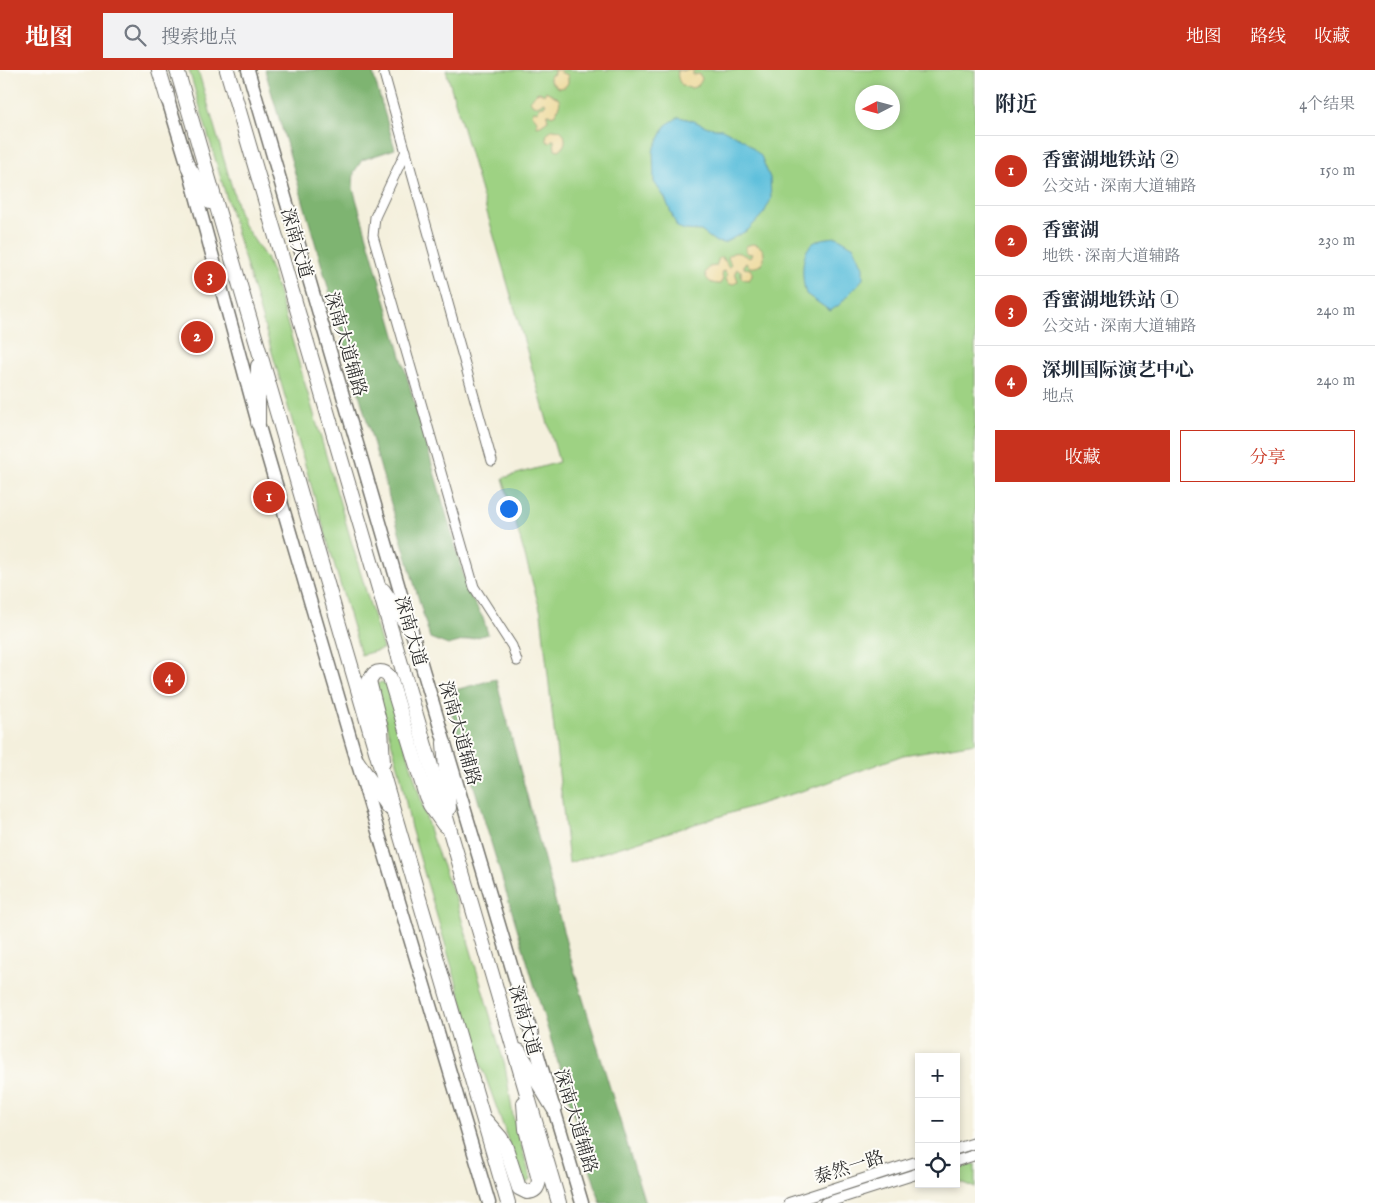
<!DOCTYPE html>
<html lang="zh">
<meta charset="utf-8">
<style>
body{margin:0;font-family:"IM FELL English","Noto Serif SC",serif;background:#f2f2f3;color:#1f2937}
.controls{position:absolute;right:15px;bottom:15px;display:grid;overflow:hidden;border-radius:0px;box-shadow:0 2px 8px #0003}
.controls button{width:45px;height:45px;display:grid;place-items:center;padding:0;border:0;border-bottom:1px solid #e0e1e3;background:#fff;color:#1f2937;font:25px sans-serif}
.compass{position:absolute;left:855px;top:15px;width:45px;height:45px;border-radius:50%;background:#fff;box-shadow:0 2px 8px #0003;rotate:264deg}
.you{position:absolute;left:508px;top:438px;width:18px;height:18px;margin:-12px;border:4px solid #fff;border-radius:50%;background:#1a73e8;box-shadow:0 0 0 8px #1a73e833}
.badge{display:grid;place-items:center;width:32px;height:32px;border-radius:50%;background:#c8321e;color:#fff;font-size:16px;font-weight:700}
.pin{position:absolute;translate:-50% -50%;border:2px solid #fff;box-shadow:0 1px 5px #0006}
.list{margin:0;padding:0;list-style:none}
h2{display:flex;justify-content:space-between;align-items:center;height:65px;margin:0;padding:0 20px;font-size:21px}
h2 small{font-size:16px;font-weight:400;color:#747a83}
.list li{display:grid;grid-template-columns:32px 1fr auto;gap:15px;align-items:center;box-sizing:border-box;height:70px;padding:0 20px;border-top:1px solid #e0e1e3}
.list b{display:block;font-size:19px;white-space:nowrap}
.list p{margin:0;font-size:16px;white-space:nowrap;color:#747a83}
.list em{font-size:16px;font-style:normal;color:#747a83}
.actions{display:flex;gap:10px;padding:15px 20px}
.actions a{flex:1;padding:11px 0;border:1px solid #c8321e;border-radius:0px;text-align:center;font-size:18px;color:#c8321e}
.actions .main{background:#c8321e;color:#fff}
.icon{flex:none;width:28px;height:28px;fill:none;stroke:currentColor;stroke-width:2;stroke-linecap:round;stroke-linejoin:round}
.map{position:relative;flex:none;width:975px;height:1133px;overflow:hidden}
header{display:flex;align-items:center;gap:30px;box-sizing:border-box;height:70px;padding:0 25px;background:#c8321e;color:#fff}
header strong{font-size:24px}
nav{display:flex;gap:28px;margin-inline-start:auto;font-size:18px}
.search{width:350px;height:45px;background:#f2f2f3;display:flex;align-items:center;gap:12px;box-sizing:border-box;padding:0 18px;border-radius:0px;color:#747a83;font-size:19px}
main{display:flex}
aside{flex:1;background:#fff}
.map>svg:first-child{display:block}
.green{fill:#9ed283;stroke:#647e57;fill-rule:evenodd}
.forest{fill:#7eb471;stroke:#54704e}
.sand{fill:#eeda9e;stroke:#8c8264}
.water{fill:#5ec0dc;stroke:#447684}
.lines{fill:none;stroke-linecap:round;stroke-linejoin:round}
.minor-casing{stroke:#717069;stroke-width:11}
.tertiary-casing{stroke:#717069;stroke-width:12}
.secondary-casing{stroke:#717069;stroke-width:15}
.primary-casing{stroke:#717069;stroke-width:16}
.minor{stroke:#fff;stroke-width:9}
.tertiary{stroke:#fff;stroke-width:10}
.secondary{stroke:#fff;stroke-width:12}
.primary{stroke:#fff;stroke-width:14}
.labels{text-anchor:middle;stroke-width:4;stroke-linejoin:round;paint-order:stroke}
.street-label{font-size:18px;fill:#2b2b2b;stroke:#fdfcf7}
</style>
<header>
<strong>地图</strong>
<div class="search"><svg class="icon" aria-label="search" viewBox="0 0 24 24"><circle cx="10" cy="10" r="6"/><path d="M15 15l6 6"/></svg>搜索地点</div>
<nav><a>地图</a><a>路线</a><a>收藏</a></nav>
</header>
<main>
<div class="map">
<svg width="975" height="1133" viewBox="0 0 975 1133">
<rect width="100%" height="100%" fill="#fdfcf7"/>
<filter id="ink" filterUnits="userSpaceOnUse"><feTurbulence type="fractalNoise" baseFrequency=".02" numOctaves="2"/><feDisplacementMap in="SourceGraphic" scale="10" xChannelSelector="R" yChannelSelector="G"/><feConvolveMatrix kernelMatrix="1 2 1 2 8 2 1 2 1" color-interpolation-filters="sRGB"/></filter>
<filter id="wash" filterUnits="userSpaceOnUse"><feTurbulence type="fractalNoise" baseFrequency=".0096" numOctaves="4" result="noise"/><feDisplacementMap in="SourceGraphic" scale="20" xChannelSelector="R" yChannelSelector="G"/><feGaussianBlur stdDeviation="1.12" result="paint"/><feColorMatrix in="noise" values="0 0 0 0 0 0 0 0 0 0 0 0 0 0 0 0 0 1.4 0 .05"/><feComposite in="paint" operator="in"/></filter>
<g filter="url(#wash)">
<rect width="100%" height="100%" fill="#f4f0dd"/>
<g class="green">
<polygon points="189,0 198,0 242,152 266,188 273,205 383,579 361,585"/>
<path d="M 446,0 L 975,0 L 975,673 L 903,685 L 821,715 L 569,793 L 541,543 L 503,408 L 559,392 ZM 862,22 L 892,22 L 892,52 L 862,52 Z"/>
<polygon points="381,612 386,613 388,616 432,768 456,830 505,996 513,1046 530,1106 530,1110 527,1113 524,1113 519,1108 504,1058 479,989 411,758 400,703 376,618 376,615"/>
<polygon points="975,1094 975,1118 956,1110 956,1099"/>
</g>
<g class="forest">
<polygon points="265,0 372,0 395,79 362,90 354,102 353,118 469,524 483,548 488,564 448,575 430,568"/>
<polygon points="496,609 569,883 645,1133 601,1133 599,1128 449,634 455,620"/>
</g>
<g class="sand">
<polygon points="554,0 562,0 560,2 562,3 568,5 568,13 565,17 558,18 550,11 550,6 554,4"/>
<path d="M 678,0 L 683,1 L 686,0 L 695,0 L 693,2 L 693,5 L 699,4 L 702,8 C 699,24 674,20 678,0 Z"/>
<path d="M 546,21 L 558,28 L 560,32 L 556,44 L 551,46 L 550,44 L 548,44 L 547,45 L 548,50 L 541,55 L 537,56 L 537,50 L 532,44 L 534,41 L 538,42 L 539,37 L 544,36 L 546,33 L 543,32 C 540,35 538,36 533,35 L 530,31 L 536,23 L 540,22 L 544,25 Z"/>
<path d="M 554,59 L 560,60 C 567,65 567,76 559,80 L 555,79 L 554,70 L 552,70 L 549,73 L 546,70 C 546,64 548,61 554,59 Z"/>
<path d="M 752,174 C 769,174 768,200 750,197 L 746,193 L 744,194 L 744,198 L 750,199 L 752,202 L 752,206 L 749,210 L 743,209 L 741,207 L 741,201 L 737,199 L 735,202 L 738,211 C 731,218 724,213 727,204 L 724,201 L 721,202 L 723,209 L 720,214 C 712,214 707,212 705,203 L 709,197 L 716,196 L 719,188 L 723,187 L 723,190 L 725,190 L 728,197 L 730,197 L 731,195 L 728,187 C 736,178 742,185 750,188 L 752,184 L 747,183 L 745,178 L 746,176 Z"/>
</g>
<g class="water">
<polygon points="679,47 691,50 708,57 722,59 744,70 761,86 770,108 771,129 764,143 748,160 724,173 716,172 701,161 685,160 677,157 665,128 654,112 653,81 666,55"/>
<path d="M 837,167 L 854,177 L 863,197 L 863,209 L 838,236 L 830,241 L 806,224 C 802,211 800,185 811,175 C 818,168 828,168 837,167 Z"/>
</g>
</g>
<g filter="url(#ink)">
<g class="lines">
<defs>
<g id="minor">
<polyline points="383,0 492,391"/>
<polyline points="406,81 375,147 373,166 474,517 512,576 517,591"/>
</g>
<g id="tertiary">
<polyline points="956,1079 975,1073"/>
<polyline points="956,1091 975,1085"/>
<polyline points="789,1133 919,1091"/>
<polyline points="825,1133 919,1103"/>
</g>
<g id="secondary">
<polyline points="248,0 423,600 582,1133"/>
<polyline points="167,21 168,30 188,96 258,353 357,691 489,1133"/>
</g>
<g id="primary">
<polyline points="159,0 168,30"/>
<polyline points="177,0 508,1133"/>
<polyline points="227,0 559,1133"/>
<polyline points="188,96 210,132"/>
<polyline points="258,353 258,296"/>
<polyline points="383,520 411,561"/>
<polyline points="444,673 449,738"/>
<polyline points="357,691 387,736"/>
<path d="M 383,693 L 381,659 L 369,611 L 374,604 C 380,600 386,602 390,608 L 426,726 L 430,735 L 444,755"/>
<polyline points="519,981 554,1039"/>
<path d="M 486,1051 L 500,1067 L 505,1075 L 519,1118 L 527,1122 C 535,1122 538,1118 539,1110 L 526,1059 L 524,1033"/>
</g>
</defs>
<use href="#minor" class="minor-casing"/>
<use href="#tertiary" class="tertiary-casing"/>
<use href="#secondary" class="secondary-casing"/>
<use href="#primary" class="primary-casing"/>
<use href="#minor" class="minor"/>
<use href="#tertiary" class="tertiary"/>
<use href="#secondary" class="secondary"/>
<use href="#primary" class="primary"/>
</g>
</g>
<g class="labels">
<g class="street-label">
<text transform="translate(297 173) rotate(74)" y="6">深南大道</text>
<text transform="translate(346 274) rotate(74)" y="6">深南大道辅路</text>
<text transform="translate(411 561) rotate(74)" y="6">深南大道</text>
<text transform="translate(460 663) rotate(74)" y="6">深南大道辅路</text>
<text transform="translate(525 950) rotate(74)" y="6">深南大道</text>
<text transform="translate(576 1051) rotate(73)" y="6">深南大道辅路</text>
<text transform="translate(849 1097) rotate(-18)" y="6">泰然一路</text>
</g>
</g>
</svg>
<div class="controls">
<button>+</button>
<button>−</button>
<button><svg class="icon" aria-label="locate" viewBox="0 0 24 24"><circle cx="12" cy="12" r="6"/><path d="M12 2v4M12 18v4M2 12h4M18 12h4"/></svg></button>
</div>
<svg class="compass" viewBox="-18 -18 36 36"><path d="M0-13l5 13h-10z" fill="#e53935"/><path d="M0 13l5-13h-10z" fill="#747a83"/></svg>
<div class="you"></div>
<div class="pin badge" style="left:269px;top:427px">1</div>
<div class="pin badge" style="left:197px;top:267px">2</div>
<div class="pin badge" style="left:210px;top:207px">3</div>
<div class="pin badge" style="left:169px;top:608px">4</div>
</div>
<aside>
<h2>附近<small>4个结果</small></h2>
<ul class="list">
<li><span class="badge">1</span><div><b>香蜜湖地铁站 ②</b><p>公交站 · 深南大道辅路</p></div><em>150 m</em></li>
<li><span class="badge">2</span><div><b>香蜜湖</b><p>地铁 · 深南大道辅路</p></div><em>230 m</em></li>
<li><span class="badge">3</span><div><b>香蜜湖地铁站 ①</b><p>公交站 · 深南大道辅路</p></div><em>240 m</em></li>
<li><span class="badge">4</span><div><b>深圳国际演艺中心</b><p>地点</p></div><em>240 m</em></li>
</ul>
<div class="actions"><a class="main">收藏</a><a>分享</a></div>
</aside>
</main>
